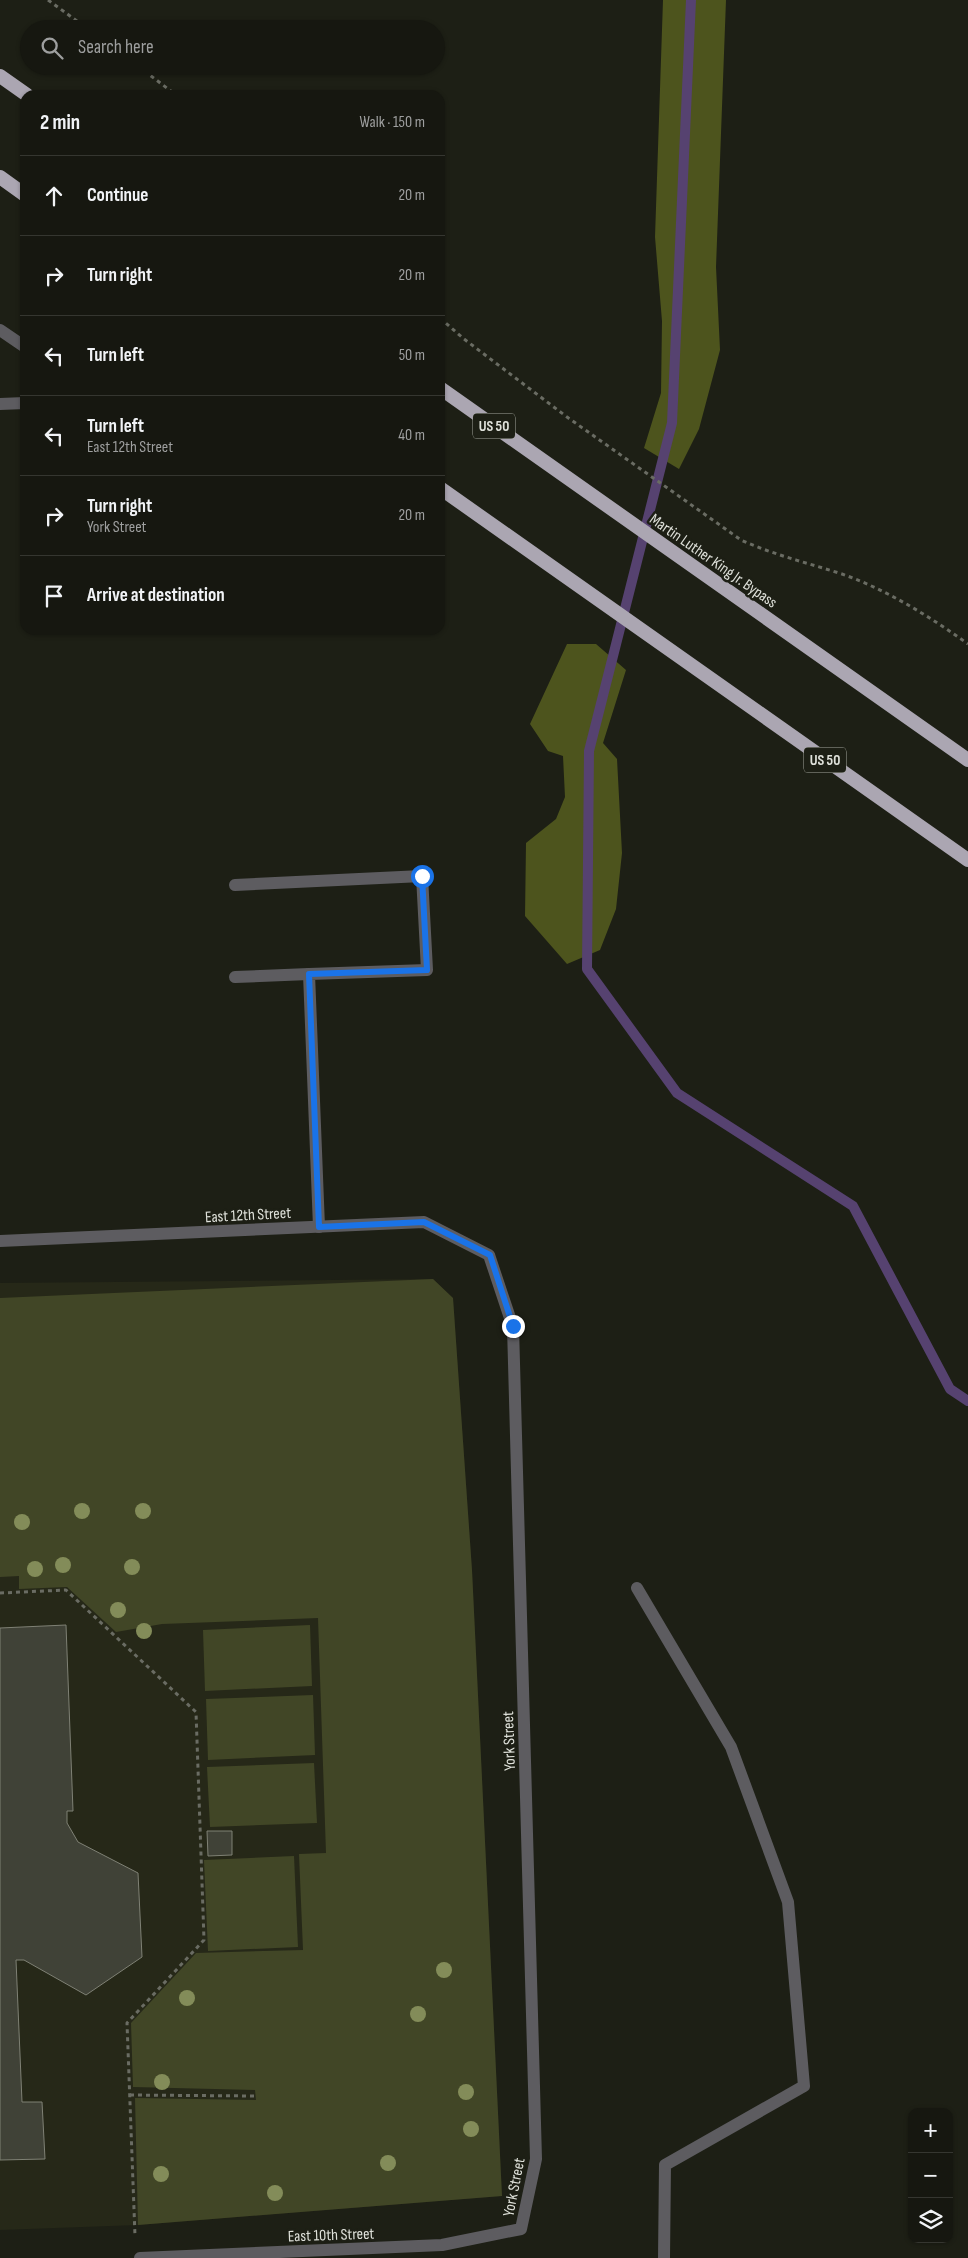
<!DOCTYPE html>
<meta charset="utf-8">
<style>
body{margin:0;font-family:"Sofia Sans Condensed",sans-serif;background:#1f2019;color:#f1f3f6}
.controls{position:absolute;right:15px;bottom:15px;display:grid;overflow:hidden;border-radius:10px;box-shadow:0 1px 4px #0004}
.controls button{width:45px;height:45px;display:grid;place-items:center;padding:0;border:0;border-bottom:1px solid #353630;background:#161710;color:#f1f3f6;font:25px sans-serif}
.stop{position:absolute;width:15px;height:15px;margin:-11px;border:4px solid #1a73e8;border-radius:50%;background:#fff}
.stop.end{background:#1a73e8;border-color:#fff;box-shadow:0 1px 5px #0008}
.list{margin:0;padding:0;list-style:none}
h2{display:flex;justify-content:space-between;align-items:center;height:65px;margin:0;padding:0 20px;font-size:21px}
h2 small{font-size:16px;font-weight:400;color:#9e9f9f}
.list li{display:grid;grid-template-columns:32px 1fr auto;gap:15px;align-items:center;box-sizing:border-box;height:80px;padding:0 20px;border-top:1px solid #353630}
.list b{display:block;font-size:19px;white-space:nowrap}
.list p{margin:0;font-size:16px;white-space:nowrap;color:#9e9f9f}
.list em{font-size:16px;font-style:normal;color:#9e9f9f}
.icon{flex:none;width:28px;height:28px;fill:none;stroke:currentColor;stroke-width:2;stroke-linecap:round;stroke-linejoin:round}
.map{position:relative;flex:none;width:968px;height:2258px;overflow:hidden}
.search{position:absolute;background:#161710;box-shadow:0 1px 4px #0004;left:20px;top:20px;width:425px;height:55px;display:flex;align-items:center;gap:12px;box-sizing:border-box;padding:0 18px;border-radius:28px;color:#9e9f9f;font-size:19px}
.panel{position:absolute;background:#161710;box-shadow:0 1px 4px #0004;left:20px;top:90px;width:425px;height:545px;border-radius:15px}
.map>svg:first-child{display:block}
.built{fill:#262818}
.green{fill:#414626}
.forest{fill:#4d541d}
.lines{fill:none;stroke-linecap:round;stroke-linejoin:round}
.stream{stroke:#564270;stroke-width:10}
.building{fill:#404237;stroke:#7f8175}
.path{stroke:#6a6c63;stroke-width:3;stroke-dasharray:4 4;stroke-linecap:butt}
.service{stroke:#5d5c60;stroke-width:12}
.minor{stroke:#5d5c60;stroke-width:12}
.trunk{stroke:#aba6b2;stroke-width:14}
.tree{fill:#838c59}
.route{stroke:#1a73e8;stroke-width:6}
.labels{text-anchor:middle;stroke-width:5;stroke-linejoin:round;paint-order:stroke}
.shield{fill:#1d1f15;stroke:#a5a79f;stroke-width:1}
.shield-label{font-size:15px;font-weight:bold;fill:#dfe1da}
.street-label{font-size:16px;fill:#dfe1da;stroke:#1d1f15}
</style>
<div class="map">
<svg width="968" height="2258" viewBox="0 0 968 2258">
<rect width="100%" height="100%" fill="#1d1f15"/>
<polygon class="built" points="433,1279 453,1298 472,1570 502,2196 138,2225 0,2230 0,1283"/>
<g class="green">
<polygon points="433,1279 453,1298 472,1570 502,2196 138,2225 135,2098 256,2100 255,2090 133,2087 131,2023 196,1953 303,1950 299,1854 326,1853 318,1618 162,1624 116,1632 67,1587 19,1589 19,1576 0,1577 0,1298"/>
<polygon points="310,1625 312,1686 205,1691 203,1630"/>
<polygon points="313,1695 315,1755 208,1760 206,1699"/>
<polygon points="314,1763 317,1823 210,1827 207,1767"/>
<polygon points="294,1856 298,1947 208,1951 204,1860"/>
</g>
<g class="forest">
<polygon points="663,0 726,0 716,267 720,350 699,429 679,469 644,448 661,393 662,321 655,237"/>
<polygon points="567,644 596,644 626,670 603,743 617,759 622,853 616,909 600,950 567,964 525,916 526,843 556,819 565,797 563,756 548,751 530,724"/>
</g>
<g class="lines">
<polyline class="stream" points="691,0 672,423 589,751 587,969 677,1093 853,1206 950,1389 968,1401"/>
</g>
<g class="building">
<polygon points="66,1625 73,1811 67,1811 67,1823 78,1842 138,1873 142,1957 86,1995 24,1960 16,1960 22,2102 42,2102 45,2159 0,2160 0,1628"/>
<polygon points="207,1831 232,1831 232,1855 208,1856"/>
</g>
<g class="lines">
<g class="path">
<polyline points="48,0 88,29"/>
<polyline points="138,66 176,95"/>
<path d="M 440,318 L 464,339 L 567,417 L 741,540 C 774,555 808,563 842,574 C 887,590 929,616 968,644"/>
<polyline points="0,1593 66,1590 196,1712 204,1940 127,2023 135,2236"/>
<polyline points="130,2095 256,2096"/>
</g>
<g class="service">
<polyline points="0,330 25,347"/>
<polyline points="0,404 25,403"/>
<polyline points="235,885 422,876 427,970 309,974 319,1227"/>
<polyline points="235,977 309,974"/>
</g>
<g class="minor">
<polyline points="0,1241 424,1222 489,1255 513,1327 536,2159 521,2229 442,2245 140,2258"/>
<polyline points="637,1588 731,1747 788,1902 804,2086 665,2165 664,2258"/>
</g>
<g class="trunk">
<polyline points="0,76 27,95"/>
<polyline points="0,177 25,195"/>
<polyline points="440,388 968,760"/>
<polyline points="440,488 968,860"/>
</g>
</g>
<g class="tree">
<circle cx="82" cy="1511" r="8"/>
<circle cx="143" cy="1511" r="8"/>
<circle cx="22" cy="1522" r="8"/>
<circle cx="63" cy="1565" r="8"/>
<circle cx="132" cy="1567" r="8"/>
<circle cx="35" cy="1569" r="8"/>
<circle cx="118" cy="1610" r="8"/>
<circle cx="144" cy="1631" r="8"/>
<circle cx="444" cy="1970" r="8"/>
<circle cx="187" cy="1998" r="8"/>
<circle cx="418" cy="2014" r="8"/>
<circle cx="162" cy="2082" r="8"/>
<circle cx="466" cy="2092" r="8"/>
<circle cx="471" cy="2129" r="8"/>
<circle cx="388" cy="2163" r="8"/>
<circle cx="161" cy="2174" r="8"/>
<circle cx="275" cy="2193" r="8"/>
</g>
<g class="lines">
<polyline class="route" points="422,876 427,970 309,974 319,1227 424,1222 490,1255 513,1326"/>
</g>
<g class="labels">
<g class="shield">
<rect x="473" y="413.5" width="42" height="25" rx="4"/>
<rect x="804" y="747.5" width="42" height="25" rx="4"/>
</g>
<g class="shield-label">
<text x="494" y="431">US 50</text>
<text x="825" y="765">US 50</text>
</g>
<g class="street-label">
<text transform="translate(714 560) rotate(35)" y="6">Martin Luther King Jr. Bypass</text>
<text transform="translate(248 1214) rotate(-3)" y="6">East 12th Street</text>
<text transform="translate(508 1741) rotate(-92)" y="6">York Street</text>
<text transform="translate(513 2187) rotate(-79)" y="6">York Street</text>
<text transform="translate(331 2234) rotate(-2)" y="6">East 10th Street</text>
</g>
</g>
</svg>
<div class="controls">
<button>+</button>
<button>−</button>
<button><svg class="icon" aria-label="layers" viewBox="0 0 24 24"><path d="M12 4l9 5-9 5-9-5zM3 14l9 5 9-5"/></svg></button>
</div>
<div class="stop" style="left:422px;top:876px"></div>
<div class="stop end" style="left:513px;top:1326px"></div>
<div class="search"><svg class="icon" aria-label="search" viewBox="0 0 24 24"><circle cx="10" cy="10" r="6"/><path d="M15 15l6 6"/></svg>Search here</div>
<section class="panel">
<h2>2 min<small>Walk · 150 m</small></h2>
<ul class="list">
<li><svg class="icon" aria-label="ahead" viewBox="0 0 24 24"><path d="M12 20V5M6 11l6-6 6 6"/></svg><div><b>Continue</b></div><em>20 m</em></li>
<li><svg class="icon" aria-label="right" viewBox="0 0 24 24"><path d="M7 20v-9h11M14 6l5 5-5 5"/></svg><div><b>Turn right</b></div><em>20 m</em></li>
<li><svg class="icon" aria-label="left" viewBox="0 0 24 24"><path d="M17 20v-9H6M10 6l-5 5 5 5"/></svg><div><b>Turn left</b></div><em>50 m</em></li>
<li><svg class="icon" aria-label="left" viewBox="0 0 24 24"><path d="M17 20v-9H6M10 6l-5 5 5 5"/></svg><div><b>Turn left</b><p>East 12th Street</p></div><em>40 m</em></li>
<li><svg class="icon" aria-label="right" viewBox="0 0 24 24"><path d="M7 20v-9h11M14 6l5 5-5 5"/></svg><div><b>Turn right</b><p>York Street</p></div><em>20 m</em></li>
<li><svg class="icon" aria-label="arrive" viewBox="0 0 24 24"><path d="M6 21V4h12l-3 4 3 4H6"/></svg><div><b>Arrive at destination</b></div></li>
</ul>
</section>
</div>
